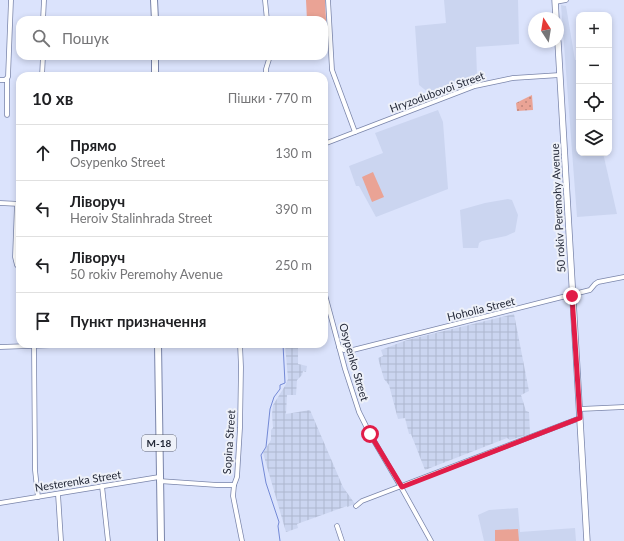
<!DOCTYPE html>
<html lang="uk">
<meta charset="utf-8">
<style>
body{margin:0;font-family:Lato,sans-serif;background:#f6f6f6;color:#202124}
.controls{position:absolute;right:12px;top:12px;display:grid;overflow:hidden;border-radius:8px;box-shadow:0 2px 6px #0003}
.controls button{width:36px;height:36px;display:grid;place-items:center;padding:0;border:0;border-bottom:1px solid #e0e0e0;background:#fff;color:#202124;font:20px sans-serif}
.compass{position:absolute;left:528px;top:12px;width:36px;height:36px;border-radius:50%;background:#fff;box-shadow:0 2px 6px #0003;rotate:348deg}
.stop{position:absolute;width:12px;height:12px;margin:-9px;border:3px solid #e11d48;border-radius:50%;background:#fff}
.stop.end{background:#e11d48;border-color:#fff;box-shadow:0 1px 4px #0008}
.list{margin:0;padding:0;list-style:none}
h2{display:flex;justify-content:space-between;align-items:center;height:52px;margin:0;padding:0 16px;font-size:17px}
h2 small{font-size:13px;font-weight:400;color:#757577}
.list li{display:grid;grid-template-columns:26px 1fr auto;gap:12px;align-items:center;box-sizing:border-box;height:56px;padding:0 16px;border-top:1px solid #e0e0e0}
.list b{display:block;font-size:15px;white-space:nowrap}
.list p{margin:0;font-size:13px;white-space:nowrap;color:#757577}
.list em{font-size:13px;font-style:normal;color:#757577}
.icon{flex:none;width:22px;height:22px;fill:none;stroke:currentColor;stroke-width:2;stroke-linecap:round;stroke-linejoin:round}
.map{position:relative;flex:none;width:624px;height:541px;overflow:hidden}
.search{position:absolute;background:#fff;box-shadow:0 2px 6px #0003;left:16px;top:16px;width:312px;height:44px;display:flex;align-items:center;gap:10px;box-sizing:border-box;padding:0 14px;border-radius:12px;color:#757577;font-size:15px}
.panel{position:absolute;background:#fff;box-shadow:0 2px 6px #0003;left:16px;top:72px;width:312px;height:276px;border-radius:12px}
.map>svg:first-child{display:block}
.built{fill:#cbd5f0}
.industrial{fill:url(#industrial-grid)}
.grass{fill:#eaa395}
.park{fill:url(#park-dots)}
.lines{fill:none;stroke-linecap:round;stroke-linejoin:round}
.stream{stroke:#7389d6;stroke-width:1}
.minor-casing{stroke:#7a85aa;stroke-width:5.5}
.major-casing{stroke:#7a85aa;stroke-width:7}
.highway-casing{stroke:#7a85aa;stroke-width:8}
.minor{stroke:#fff;stroke-width:4}
.major{stroke:#fff;stroke-width:5.5}
.highway{stroke:#fff;stroke-width:6}
.route{stroke:#e11d48;stroke-width:5}
.labels{text-anchor:middle;stroke-width:4;stroke-linejoin:round;paint-order:stroke}
.shield{fill:#eef1f9;stroke:#616572;stroke-width:1}
.shield-label{font-size:10px;font-weight:bold;fill:#242938}
.street-label{font-size:11px;fill:#242938;stroke:#eef1f9}
</style>
<div class="map">
<svg width="624" height="541" viewBox="0 0 624 541">
<defs>
<pattern id="industrial-grid" width="8" height="8" patternUnits="userSpaceOnUse"><rect width="8" height="8" fill="#cbd5f0"/><path d="M0 4h8M4 0v8" fill="none" stroke="#aeb7cf"/></pattern>
<pattern id="park-dots" width="8" height="8" patternUnits="userSpaceOnUse"><rect width="8" height="8" fill="#eaa395"/><path d="M2 2h.1M6 6h.1" fill="none" stroke="#bd857b" stroke-width="1.8" stroke-linecap="round"/></pattern>
</defs>
<rect width="100%" height="100%" fill="#dbe3fc"/>
<g class="built">
<polygon points="444,0 518,0 519,44 476,47 477,76 429,93 419,85 415,26 446,23"/>
<polygon points="561,5 566,6 575,60 579,60 579,153 603,153 617,214 577,217"/>
<polygon points="438,110 443,122 448,189 376,217 359,186 356,186 349,166 383,153 375,133"/>
<polygon points="508,199 512,200 518,215 515,232 506,236 482,241 479,243 478,248 463,248 460,210 485,203"/>
<polygon points="518,508 520,532 575,528 576,541 484,541 478,515 489,510"/>
</g>
<g class="industrial">
<polygon points="514,314 529,391 521,395 526,411 529,412 530,434 510,440 507,438 425,470 411,434 409,434 405,418 398,419 389,385 384,379 378,358 383,356 381,350 407,340"/>
<polygon points="285,344 298,344 298,364 307,366 306,372 303,371 302,375 297,380 296,395 287,395 286,414 310,410 343,487 355,504 347,507 347,506 297,524 298,528 286,532 263,453 271,440 271,430 273,428 272,414 273,405 285,386 288,379"/>
</g>
<g class="grass">
<polygon points="306,0 325,0 327,39 325,41 324,20 307,20"/>
<polygon points="373,172 384,197 372,202 362,177"/>
<polygon points="518,529 519,541 495,541 495,530"/>
</g>
<polygon class="park" points="532,95 533,110 517,111 516,103"/>
<g class="lines">
<polyline class="stream" points="280,541 278,526 279,522 266,483 261,455 266,447 270,409 274,397 280,389 280,385 285,383 283,344"/>
<defs>
<g id="minor">
<polyline points="265,0 267,20"/>
<polyline points="328,0 332,70 355,132"/>
<polyline points="555,2 566,0"/>
<polyline points="43,20 44,0"/>
<polyline points="42,76 43,56"/>
<polyline points="266,76 266,69 270,56"/>
<polyline points="0,80 5,80 8,77 11,0"/>
<polyline points="7,115 7,79"/>
<polyline points="324,144 475,86 513,78 560,75"/>
<polyline points="0,203 20,204"/>
<polyline points="17,204 15,257 17,265 20,268"/>
<polyline points="324,291 345,369 359,412 370,434 401,487 431,541"/>
<polyline points="34,344 35,470 38,497"/>
<polyline points="240,344 241,367 240,428 237,477 234,485 233,496 242,541"/>
<polyline points="0,347 57,345 158,345"/>
<polyline points="339,347 344,350 349,351 578,293 590,290 595,284 598,282 624,277"/>
<polyline points="580,409 624,407"/>
<polyline points="159,481 217,485 234,485"/>
<polyline points="102,486 108,541"/>
<polyline points="58,494 61,541"/>
<polyline points="0,503 159,477"/>
<polyline points="356,506 362,501 580,418"/>
<polyline points="337,526 342,541"/>
</g>
<g id="major">
<polyline points="555,0 556,18"/>
<polyline points="558,42 587,541"/>
</g>
<g id="highway">
<polyline points="154,0 155,20"/>
<polyline points="155,56 155,76"/>
<polyline points="158,344 161,541"/>
</g>
</defs>
<use href="#minor" class="minor-casing"/>
<use href="#major" class="major-casing"/>
<use href="#highway" class="highway-casing"/>
<use href="#minor" class="minor"/>
<use href="#major" class="major"/>
<use href="#highway" class="highway"/>
</g>
<g class="lines">
<polyline class="route" points="370,434 402,487 580,418 572,296"/>
</g>
<g class="labels">
<rect class="shield" x="142" y="435" width="34" height="16" rx="3"/>
<g class="shield-label">
<text x="159" y="447">М-18</text>
</g>
<g class="street-label">
<text transform="translate(437 92) rotate(-20)" y="4">Hryzodubovoi Street</text>
<text transform="translate(558 208) rotate(-93)" y="4">50 rokiv Peremohy Avenue</text>
<text transform="translate(481 309) rotate(-14)" y="4">Hoholia Street</text>
<text transform="translate(354 362) rotate(74)" y="4">Osypenko Street</text>
<text transform="translate(229 442) rotate(-86)" y="4">Sopina Street</text>
<text transform="translate(78 481) rotate(-9)" y="4">Nesterenka Street</text>
</g>
</g>
</svg>
<div class="controls">
<button>+</button>
<button>−</button>
<button><svg class="icon" aria-label="locate" viewBox="0 0 24 24"><circle cx="12" cy="12" r="6"/><path d="M12 2v4M12 18v4M2 12h4M18 12h4"/></svg></button>
<button><svg class="icon" aria-label="layers" viewBox="0 0 24 24"><path d="M12 4l9 5-9 5-9-5zM3 14l9 5 9-5"/></svg></button>
</div>
<svg class="compass" viewBox="-18 -18 36 36"><path d="M0-13l5 13h-10z" fill="#e53935"/><path d="M0 13l5-13h-10z" fill="#757577"/></svg>
<div class="stop" style="left:370px;top:434px"></div>
<div class="stop end" style="left:572px;top:296px"></div>
<div class="search"><svg class="icon" aria-label="search" viewBox="0 0 24 24"><circle cx="10" cy="10" r="6"/><path d="M15 15l6 6"/></svg>Пошук</div>
<section class="panel">
<h2>10 хв<small>Пішки · 770 m</small></h2>
<ul class="list">
<li><svg class="icon" aria-label="ahead" viewBox="0 0 24 24"><path d="M12 20V5M6 11l6-6 6 6"/></svg><div><b>Прямо</b><p>Osypenko Street</p></div><em>130 m</em></li>
<li><svg class="icon" aria-label="left" viewBox="0 0 24 24"><path d="M17 20v-9H6M10 6l-5 5 5 5"/></svg><div><b>Ліворуч</b><p>Heroiv Stalinhrada Street</p></div><em>390 m</em></li>
<li><svg class="icon" aria-label="left" viewBox="0 0 24 24"><path d="M17 20v-9H6M10 6l-5 5 5 5"/></svg><div><b>Ліворуч</b><p>50 rokiv Peremohy Avenue</p></div><em>250 m</em></li>
<li><svg class="icon" aria-label="arrive" viewBox="0 0 24 24"><path d="M6 21V4h12l-3 4 3 4H6"/></svg><div><b>Пункт призначення</b></div></li>
</ul>
</section>
</div>
